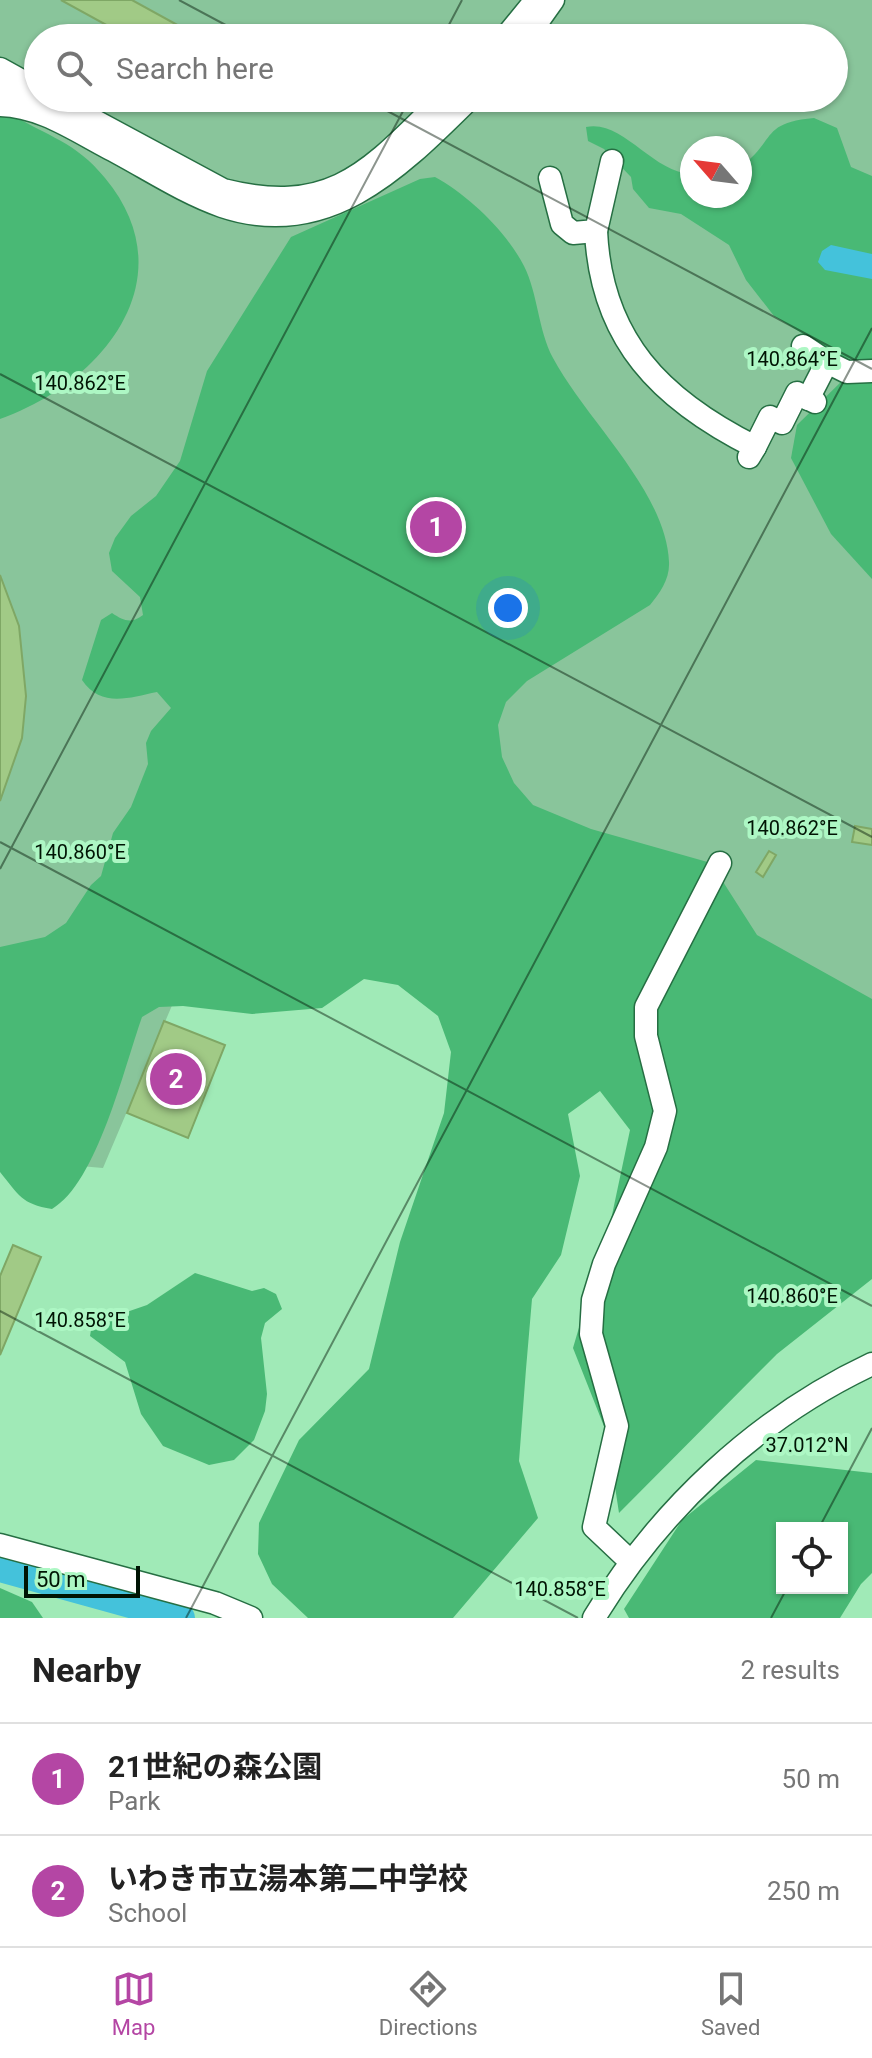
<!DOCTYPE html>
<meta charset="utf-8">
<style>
body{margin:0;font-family:Roboto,"Noto Sans JP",sans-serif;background:#f2f2f2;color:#222}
.controls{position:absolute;right:24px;bottom:24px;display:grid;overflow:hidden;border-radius:0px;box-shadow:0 2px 6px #0004}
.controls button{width:72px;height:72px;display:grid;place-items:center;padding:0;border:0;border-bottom:2px solid #e0e0e0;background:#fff;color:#222;font:40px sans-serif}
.compass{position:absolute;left:680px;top:136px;width:72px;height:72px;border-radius:50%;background:#fff;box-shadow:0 2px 6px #0004;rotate:298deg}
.scale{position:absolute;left:24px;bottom:20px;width:116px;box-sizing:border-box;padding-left:8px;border:4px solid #001404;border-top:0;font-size:22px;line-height:28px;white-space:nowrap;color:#001404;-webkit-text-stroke:6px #adf7c4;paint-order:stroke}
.you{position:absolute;left:508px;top:608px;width:28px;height:28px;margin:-20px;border:6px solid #fff;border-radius:50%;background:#1a73e8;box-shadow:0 0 0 12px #1a73e833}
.badge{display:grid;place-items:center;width:52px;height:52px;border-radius:50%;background:#b446a4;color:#fff;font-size:26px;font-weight:700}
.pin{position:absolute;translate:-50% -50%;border:4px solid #fff;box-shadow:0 2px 8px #0006}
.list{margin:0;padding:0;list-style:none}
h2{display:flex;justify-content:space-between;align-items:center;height:104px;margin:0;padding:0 32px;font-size:34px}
h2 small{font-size:26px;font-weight:400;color:#767676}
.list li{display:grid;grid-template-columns:52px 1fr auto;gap:24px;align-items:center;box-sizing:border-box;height:112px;padding:0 32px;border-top:2px solid #e0e0e0}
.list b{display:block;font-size:30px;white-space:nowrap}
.list p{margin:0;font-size:26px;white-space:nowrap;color:#767676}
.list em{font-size:26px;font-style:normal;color:#767676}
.icon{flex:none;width:44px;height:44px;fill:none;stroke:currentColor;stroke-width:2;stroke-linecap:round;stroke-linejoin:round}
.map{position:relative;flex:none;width:872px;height:1618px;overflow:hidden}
.search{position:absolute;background:#fff;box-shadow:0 2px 6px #0004;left:24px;right:24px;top:24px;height:88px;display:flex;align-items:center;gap:20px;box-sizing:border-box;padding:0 28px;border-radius:44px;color:#767676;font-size:30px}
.sheet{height:328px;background:#fff}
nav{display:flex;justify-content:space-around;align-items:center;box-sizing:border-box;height:112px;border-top:2px solid #e0e0e0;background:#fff;font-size:22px;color:#767676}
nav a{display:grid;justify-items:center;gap:4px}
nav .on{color:#b446a4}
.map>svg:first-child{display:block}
.green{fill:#89c59b;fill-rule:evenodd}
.forest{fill:#49b975;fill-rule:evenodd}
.water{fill:#44c2db}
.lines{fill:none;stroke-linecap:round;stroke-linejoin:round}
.river{stroke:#44c2db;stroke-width:28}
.building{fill:#a1ca86;stroke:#7fa765;stroke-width:2}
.minor-casing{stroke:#266f43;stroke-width:25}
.minor{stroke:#fff;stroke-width:22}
.ticks{fill:none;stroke:#001404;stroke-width:2;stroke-opacity:0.45}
.ticks-label{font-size:20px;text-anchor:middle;fill:#001404;stroke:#adf7c4;stroke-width:8;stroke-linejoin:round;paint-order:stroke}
</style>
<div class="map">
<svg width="872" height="1618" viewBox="0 0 872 1618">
<rect width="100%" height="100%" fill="#a0eab7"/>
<path class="green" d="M 0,0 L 872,0 L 872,1152 L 246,859 L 190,963 L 103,1168 L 0,1159 ZM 38,38 L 834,38 L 834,98 L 38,98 ZM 692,148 L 740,148 L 740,196 L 692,196 Z"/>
<g class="forest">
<path d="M 11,114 C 48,137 75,141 105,178 C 188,278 103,383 0,419 L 0,117 Z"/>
<path d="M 814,118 L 837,128 L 851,167 L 872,176 L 872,363 L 840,357 L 774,316 L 746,280 L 729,245 L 681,214 L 649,208 L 633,189 L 631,177 L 604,149 L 588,141 L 586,127 C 623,119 651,172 692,174 L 692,196 L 740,196 L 740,167 C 777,140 760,123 814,118 Z"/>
<path d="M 435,177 C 468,195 506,231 524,266 C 538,294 538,330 553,358 C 586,420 666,491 669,562 C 670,579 660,593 650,605 L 527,681 L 506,702 L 498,725 L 502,757 L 514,783 L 533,805 L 591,829 L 711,863 L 757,935 L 872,999 L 872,1279 L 777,1354 L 619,1513 L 607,1434 L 573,1348 L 612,1215 L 630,1130 L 600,1091 L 568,1114 L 580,1176 L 561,1255 L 532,1299 L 526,1369 L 519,1461 L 538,1518 L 453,1618 L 308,1618 L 272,1584 L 258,1554 L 259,1523 L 299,1440 L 369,1369 L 400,1242 L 444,1113 L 451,1052 L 438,1016 L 398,985 L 364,979 L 322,1008 L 252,1014 L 183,1006 L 159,1007 L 142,1017 C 124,1068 97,1183 52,1209 C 21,1204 19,1195 0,1172 L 0,947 L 45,937 L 66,923 L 91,885 L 101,876 L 113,833 L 131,807 L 148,764 L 146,743 L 151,731 L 171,708 L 157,692 C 128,698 101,708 82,680 L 101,620 L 112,613 C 124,621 131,624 143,615 L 140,597 L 112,571 L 109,553 L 115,538 L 131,516 L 156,496 L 180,461 L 207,371 L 291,237 L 420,179 Z"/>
<polygon points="872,375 872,579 831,534 791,458 797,425 845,378"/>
<polygon points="195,1273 252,1291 264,1288 276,1294 282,1309 265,1323 261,1338 267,1394 265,1411 254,1440 234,1460 209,1465 163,1446 141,1414 125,1362 90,1336 92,1324 147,1305"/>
<path d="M 756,1460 L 872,1473 L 872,1573 L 861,1584 L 840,1618 L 629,1618 L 624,1609 L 682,1520 ZM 782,1528 L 842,1528 L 842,1588 L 782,1588 Z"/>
<polygon points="0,1588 32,1602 43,1618 0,1618"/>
</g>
<polygon class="water" points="831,245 872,254 872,279 825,270 818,262 822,251"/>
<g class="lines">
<polyline class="river" points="0,1568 181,1618"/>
</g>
<g class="building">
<polygon points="61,0 132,0 201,38 130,38"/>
<polygon points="0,575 19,626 26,696 22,738 0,801"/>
<polygon points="855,826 872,829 872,845 852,842"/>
<polygon points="769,851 776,855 763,877 756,872"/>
<polygon points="164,1021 225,1045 188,1138 127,1113"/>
<polygon points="13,1245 41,1257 0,1355 0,1276"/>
</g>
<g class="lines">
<defs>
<g id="minor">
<polyline points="505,38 536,0"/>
<polyline points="526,38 553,0"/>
<polyline points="0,69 38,90"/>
<polyline points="0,90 34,98"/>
<path d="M 52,98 L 223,190 C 334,218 371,169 444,98"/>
<path d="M 0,105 C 40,106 73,129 107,147 C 144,166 182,192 222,206 C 328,242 401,166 470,98"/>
<polyline points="550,178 562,224 573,233 596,231 612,161"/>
<path d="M 596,231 C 601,340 661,400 755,447 L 749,457"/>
<polyline points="803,346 827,362 808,399"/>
<polyline points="827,362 847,372 872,371"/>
<polyline points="755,447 770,417 782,423 797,393 815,402"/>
<polyline points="0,1545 215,1603 251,1618"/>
<polyline points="631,1562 594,1527 617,1426 591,1334 593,1300 604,1264 656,1147 665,1111 646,1036 646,1007 720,863"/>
<path d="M 594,1618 C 659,1510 757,1418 872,1364"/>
</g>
</defs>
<use href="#minor" class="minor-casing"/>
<use href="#minor" class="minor"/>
</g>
<path class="ticks" d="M 179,0 L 250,38M 442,38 L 462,0M 363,98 L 872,369M 0,374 L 872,837M 0,842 L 872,1306M 0,869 L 410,98M 0,1311 L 578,1618M 819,1528 L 872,1428M 186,1618 L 872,328M 771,1618 L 787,1588"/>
<g class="ticks-label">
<text x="792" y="366">140.864°E</text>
<text x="80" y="390">140.862°E</text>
<text x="792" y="835">140.862°E</text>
<text x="80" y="859">140.860°E</text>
<text x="792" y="1303">140.860°E</text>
<text x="80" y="1327">140.858°E</text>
<text x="807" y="1452">37.012°N</text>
<text x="560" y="1596">140.858°E</text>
</g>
</svg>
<div class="controls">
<button><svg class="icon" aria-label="locate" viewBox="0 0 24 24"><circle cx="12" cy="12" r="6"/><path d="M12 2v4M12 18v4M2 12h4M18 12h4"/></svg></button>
</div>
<svg class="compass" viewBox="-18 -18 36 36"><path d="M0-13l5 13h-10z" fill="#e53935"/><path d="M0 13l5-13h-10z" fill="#767676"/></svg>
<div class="scale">50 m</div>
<div class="you"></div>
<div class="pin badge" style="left:436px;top:527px">1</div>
<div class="pin badge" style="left:176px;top:1079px">2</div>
<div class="search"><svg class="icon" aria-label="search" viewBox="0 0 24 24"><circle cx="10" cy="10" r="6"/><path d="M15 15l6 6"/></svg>Search here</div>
</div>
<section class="sheet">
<h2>Nearby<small>2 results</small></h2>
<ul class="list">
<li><span class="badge">1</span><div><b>21世紀の森公園</b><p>Park</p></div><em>50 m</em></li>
<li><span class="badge">2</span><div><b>いわき市立湯本第二中学校</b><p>School</p></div><em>250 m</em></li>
</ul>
</section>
<nav>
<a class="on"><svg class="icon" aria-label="map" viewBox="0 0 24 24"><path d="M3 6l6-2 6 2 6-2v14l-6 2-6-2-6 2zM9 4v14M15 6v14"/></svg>Map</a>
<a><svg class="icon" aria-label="directions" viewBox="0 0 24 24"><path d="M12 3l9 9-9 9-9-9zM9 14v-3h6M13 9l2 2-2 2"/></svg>Directions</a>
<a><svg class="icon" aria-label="saved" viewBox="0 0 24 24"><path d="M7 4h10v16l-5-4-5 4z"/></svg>Saved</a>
</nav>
